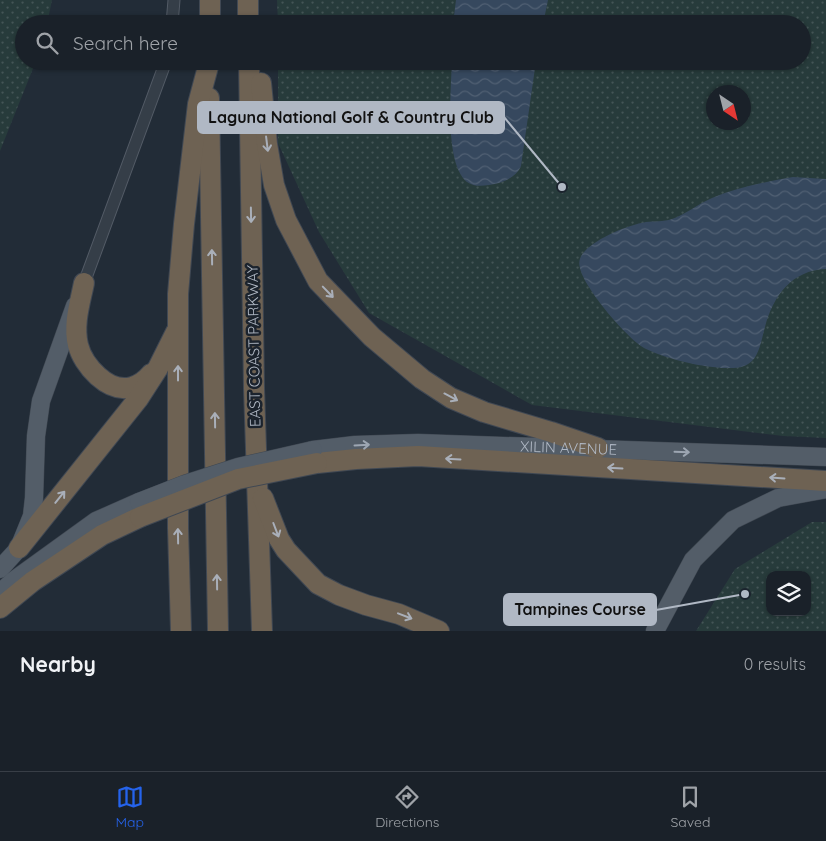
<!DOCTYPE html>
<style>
body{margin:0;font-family:Quicksand,sans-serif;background:#232931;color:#f1f3f6}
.controls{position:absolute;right:15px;bottom:15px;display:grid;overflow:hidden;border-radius:10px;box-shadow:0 1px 4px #0004}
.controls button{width:45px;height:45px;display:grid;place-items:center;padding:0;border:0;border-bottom:1px solid #383e46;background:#1a2129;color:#f1f3f6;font:25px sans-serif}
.compass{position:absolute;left:706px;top:85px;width:45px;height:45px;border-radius:50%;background:#1a2129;box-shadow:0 1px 4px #0004;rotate:145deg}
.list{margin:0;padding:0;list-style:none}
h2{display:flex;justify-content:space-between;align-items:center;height:65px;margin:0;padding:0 20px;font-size:21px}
h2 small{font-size:16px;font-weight:400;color:#9fa3a8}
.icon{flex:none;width:28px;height:28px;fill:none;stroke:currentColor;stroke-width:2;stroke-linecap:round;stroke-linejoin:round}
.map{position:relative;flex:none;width:826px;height:631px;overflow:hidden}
.search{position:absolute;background:#1a2129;box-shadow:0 1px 4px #0004;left:15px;right:15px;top:15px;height:55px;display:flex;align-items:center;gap:12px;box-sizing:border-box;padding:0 18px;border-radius:28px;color:#9fa3a8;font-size:19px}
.sheet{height:140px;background:#1a2129}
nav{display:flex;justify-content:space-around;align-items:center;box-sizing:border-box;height:70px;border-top:1px solid #383e46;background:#1a2129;font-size:14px;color:#9fa3a8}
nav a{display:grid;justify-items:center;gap:2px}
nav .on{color:#2563eb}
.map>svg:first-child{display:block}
.grass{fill:url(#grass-dots);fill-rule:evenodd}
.water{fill:url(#water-waves)}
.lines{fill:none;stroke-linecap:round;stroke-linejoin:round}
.minor-casing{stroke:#535b66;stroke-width:13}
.primary-casing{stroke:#3f4751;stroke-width:19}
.motorway-casing{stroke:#404853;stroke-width:22}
.minor{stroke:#353e48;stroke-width:11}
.primary{stroke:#535d68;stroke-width:18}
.motorway{stroke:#6e6253;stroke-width:20}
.primary-bridge-casing{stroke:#3f4751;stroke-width:19;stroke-linecap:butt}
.motorway-bridge-casing{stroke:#404853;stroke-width:22;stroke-linecap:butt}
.primary-bridge{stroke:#535d68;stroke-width:18}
.motorway-bridge{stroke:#6e6253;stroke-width:20}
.oneway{stroke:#a9afb9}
.oneway2{stroke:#9da6b2}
.labels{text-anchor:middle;stroke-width:5;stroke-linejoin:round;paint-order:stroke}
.street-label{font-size:15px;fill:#b0b8c4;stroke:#1b232d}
.leader{fill:none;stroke:#b0b8c4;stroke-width:2}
.callout-dot{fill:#b0b8c4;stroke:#1b232d;stroke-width:2}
.callout{fill:#b0b8c4;stroke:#b0b8c4;stroke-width:2}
.callout-label{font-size:16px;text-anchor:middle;font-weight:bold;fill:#111}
</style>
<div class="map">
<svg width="826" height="631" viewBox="0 0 826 631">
<defs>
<pattern id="grass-dots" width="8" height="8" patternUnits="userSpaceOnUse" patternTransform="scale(1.25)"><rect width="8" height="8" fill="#273b3b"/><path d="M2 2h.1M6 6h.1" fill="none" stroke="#445556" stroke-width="1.8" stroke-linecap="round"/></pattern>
<pattern id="water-waves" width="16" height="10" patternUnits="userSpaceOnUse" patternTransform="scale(1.25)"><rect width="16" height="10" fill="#36485e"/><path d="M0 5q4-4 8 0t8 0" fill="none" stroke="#516073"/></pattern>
</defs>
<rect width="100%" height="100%" fill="#222c37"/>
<g class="grass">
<polygon points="0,0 52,0 47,24 24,24 24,61 36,61 0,151"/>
<path d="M 277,0 L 826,0 L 826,438 L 783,436 L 532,405 L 369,313 L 319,232 L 278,143 L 278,61 L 802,61 L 802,24 L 278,24 ZM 714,92 L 744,92 L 744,122 L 714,122 Z"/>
<path d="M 812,522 L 826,522 L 826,631 L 696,631 L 735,569 ZM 770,575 L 807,575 L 807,612 L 770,612 Z"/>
</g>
<g class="water">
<polygon points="456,0 548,0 543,24 453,24"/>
<path d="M 452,61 L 536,61 L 521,166 C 516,178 502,183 489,185 C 482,186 474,187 467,182 C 444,164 451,89 452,61 Z"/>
<path d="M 793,177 L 826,179 L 826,269 C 792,270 773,296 765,327 C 762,337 760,353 752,361 C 745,368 736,368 727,368 C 704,368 667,359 646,349 C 628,340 584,288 580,268 C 578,262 580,256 585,251 C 597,238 628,225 646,222 C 654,221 663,222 672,219 C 686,214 698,204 712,198 C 738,187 765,182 793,177 Z"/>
</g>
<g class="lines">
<defs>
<g id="minor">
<polyline points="172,24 174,0"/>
<polyline points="84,283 166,61"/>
</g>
<g id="primary">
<path id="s1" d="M 313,450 L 355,445 L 418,443 L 826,457"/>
<polyline points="0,569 19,548 32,516 34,498 36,436 41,401 75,306"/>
<polyline points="0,593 13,581 96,521 139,502"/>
<polyline points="655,631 693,560 733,520 778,498 826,489"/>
</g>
<g id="motorway">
<polyline points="248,0 248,24"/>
<polyline points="210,24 210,0"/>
<polyline points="249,61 254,388 262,631"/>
<polyline points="261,83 267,144 274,185 286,220 318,281 372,337 422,379 451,398 484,412 551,432 598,448"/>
<polyline points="209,98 218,631"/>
<path d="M 84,283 C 80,303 73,324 78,345 C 83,365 108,394 132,387 C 139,385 146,380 151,374"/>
<polyline points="317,463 356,459 418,456 826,481"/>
<polyline points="263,498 279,539 286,550 318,584 339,595 366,605 399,614 439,631"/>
<polyline points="19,548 138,399 158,368 176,332"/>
<polyline points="0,608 33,581 102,535 140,517"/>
<polyline points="181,631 178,528 178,294 184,224 198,104 209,63"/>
</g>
</defs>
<use href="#minor" class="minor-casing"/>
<use href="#primary" class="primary-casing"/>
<use href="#motorway" class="motorway-casing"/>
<use href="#minor" class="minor"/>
<use href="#primary" class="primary"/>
<use href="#motorway" class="motorway"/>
<defs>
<polyline id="primary-bridge" points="139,502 185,484 238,467 313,450"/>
<polyline id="motorway-bridge" points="140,517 238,479 317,463"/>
</defs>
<use href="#primary-bridge" class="primary-bridge-casing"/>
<use href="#motorway-bridge" class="motorway-bridge-casing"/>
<use href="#primary-bridge" class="primary-bridge"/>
<use href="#motorway-bridge" class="motorway-bridge"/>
</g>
<defs><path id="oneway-shaft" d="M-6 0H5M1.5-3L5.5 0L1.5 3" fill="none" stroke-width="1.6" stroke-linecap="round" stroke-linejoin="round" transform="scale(1.25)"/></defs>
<g class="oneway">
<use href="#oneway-shaft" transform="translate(267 144) rotate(83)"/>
<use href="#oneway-shaft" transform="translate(251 215) rotate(89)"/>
<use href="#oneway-shaft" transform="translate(212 257) rotate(-91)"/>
<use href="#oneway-shaft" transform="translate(328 292) rotate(46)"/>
<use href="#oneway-shaft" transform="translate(178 373) rotate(-90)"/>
<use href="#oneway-shaft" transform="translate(451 397) rotate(28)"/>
<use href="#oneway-shaft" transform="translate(215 420) rotate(-91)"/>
<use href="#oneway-shaft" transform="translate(453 459) rotate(-177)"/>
<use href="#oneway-shaft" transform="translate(615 468) rotate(-177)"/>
<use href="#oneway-shaft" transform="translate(777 478) rotate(-176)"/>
<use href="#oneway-shaft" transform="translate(60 497) rotate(-51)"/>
<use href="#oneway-shaft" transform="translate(276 530) rotate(69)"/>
<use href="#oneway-shaft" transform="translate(178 536) rotate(-91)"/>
<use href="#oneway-shaft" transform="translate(217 582) rotate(-91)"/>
<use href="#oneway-shaft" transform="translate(405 616) rotate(21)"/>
</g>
<g class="oneway2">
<use href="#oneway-shaft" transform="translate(362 445) rotate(-3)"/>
<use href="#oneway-shaft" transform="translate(682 452) rotate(2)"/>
</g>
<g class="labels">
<g class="street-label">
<text transform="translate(254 346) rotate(-91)" y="5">EAST COAST PARKWAY</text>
<text dy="5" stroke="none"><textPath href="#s1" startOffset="256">XILIN AVENUE</textPath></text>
</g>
</g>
<path class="leader" d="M562 187L504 117M745 594L656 610"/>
<g class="callout-dot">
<circle cx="562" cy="187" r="5"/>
<circle cx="745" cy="594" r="5"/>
</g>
<g class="callout">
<rect x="198" y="102" width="306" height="31" rx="5"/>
<rect x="504" y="594" width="152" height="31" rx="5"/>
</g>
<g class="callout-label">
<text x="351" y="123">Laguna National Golf &amp; Country Club</text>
<text x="580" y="615">Tampines Course</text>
</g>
</svg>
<div class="controls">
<button><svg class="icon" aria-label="layers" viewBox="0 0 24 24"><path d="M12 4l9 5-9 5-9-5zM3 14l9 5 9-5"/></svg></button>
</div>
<svg class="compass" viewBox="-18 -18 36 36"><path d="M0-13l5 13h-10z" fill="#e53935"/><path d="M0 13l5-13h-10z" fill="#9fa3a8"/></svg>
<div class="search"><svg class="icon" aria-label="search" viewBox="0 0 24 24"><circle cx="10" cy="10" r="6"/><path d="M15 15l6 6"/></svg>Search here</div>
</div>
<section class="sheet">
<h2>Nearby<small>0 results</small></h2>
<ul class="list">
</ul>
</section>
<nav>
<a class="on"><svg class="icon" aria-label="map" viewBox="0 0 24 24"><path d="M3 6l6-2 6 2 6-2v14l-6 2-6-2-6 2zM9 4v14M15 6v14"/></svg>Map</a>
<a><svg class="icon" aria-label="directions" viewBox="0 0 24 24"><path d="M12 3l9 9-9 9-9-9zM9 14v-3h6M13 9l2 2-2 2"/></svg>Directions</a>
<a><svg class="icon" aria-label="saved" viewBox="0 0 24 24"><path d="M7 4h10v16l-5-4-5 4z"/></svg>Saved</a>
</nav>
